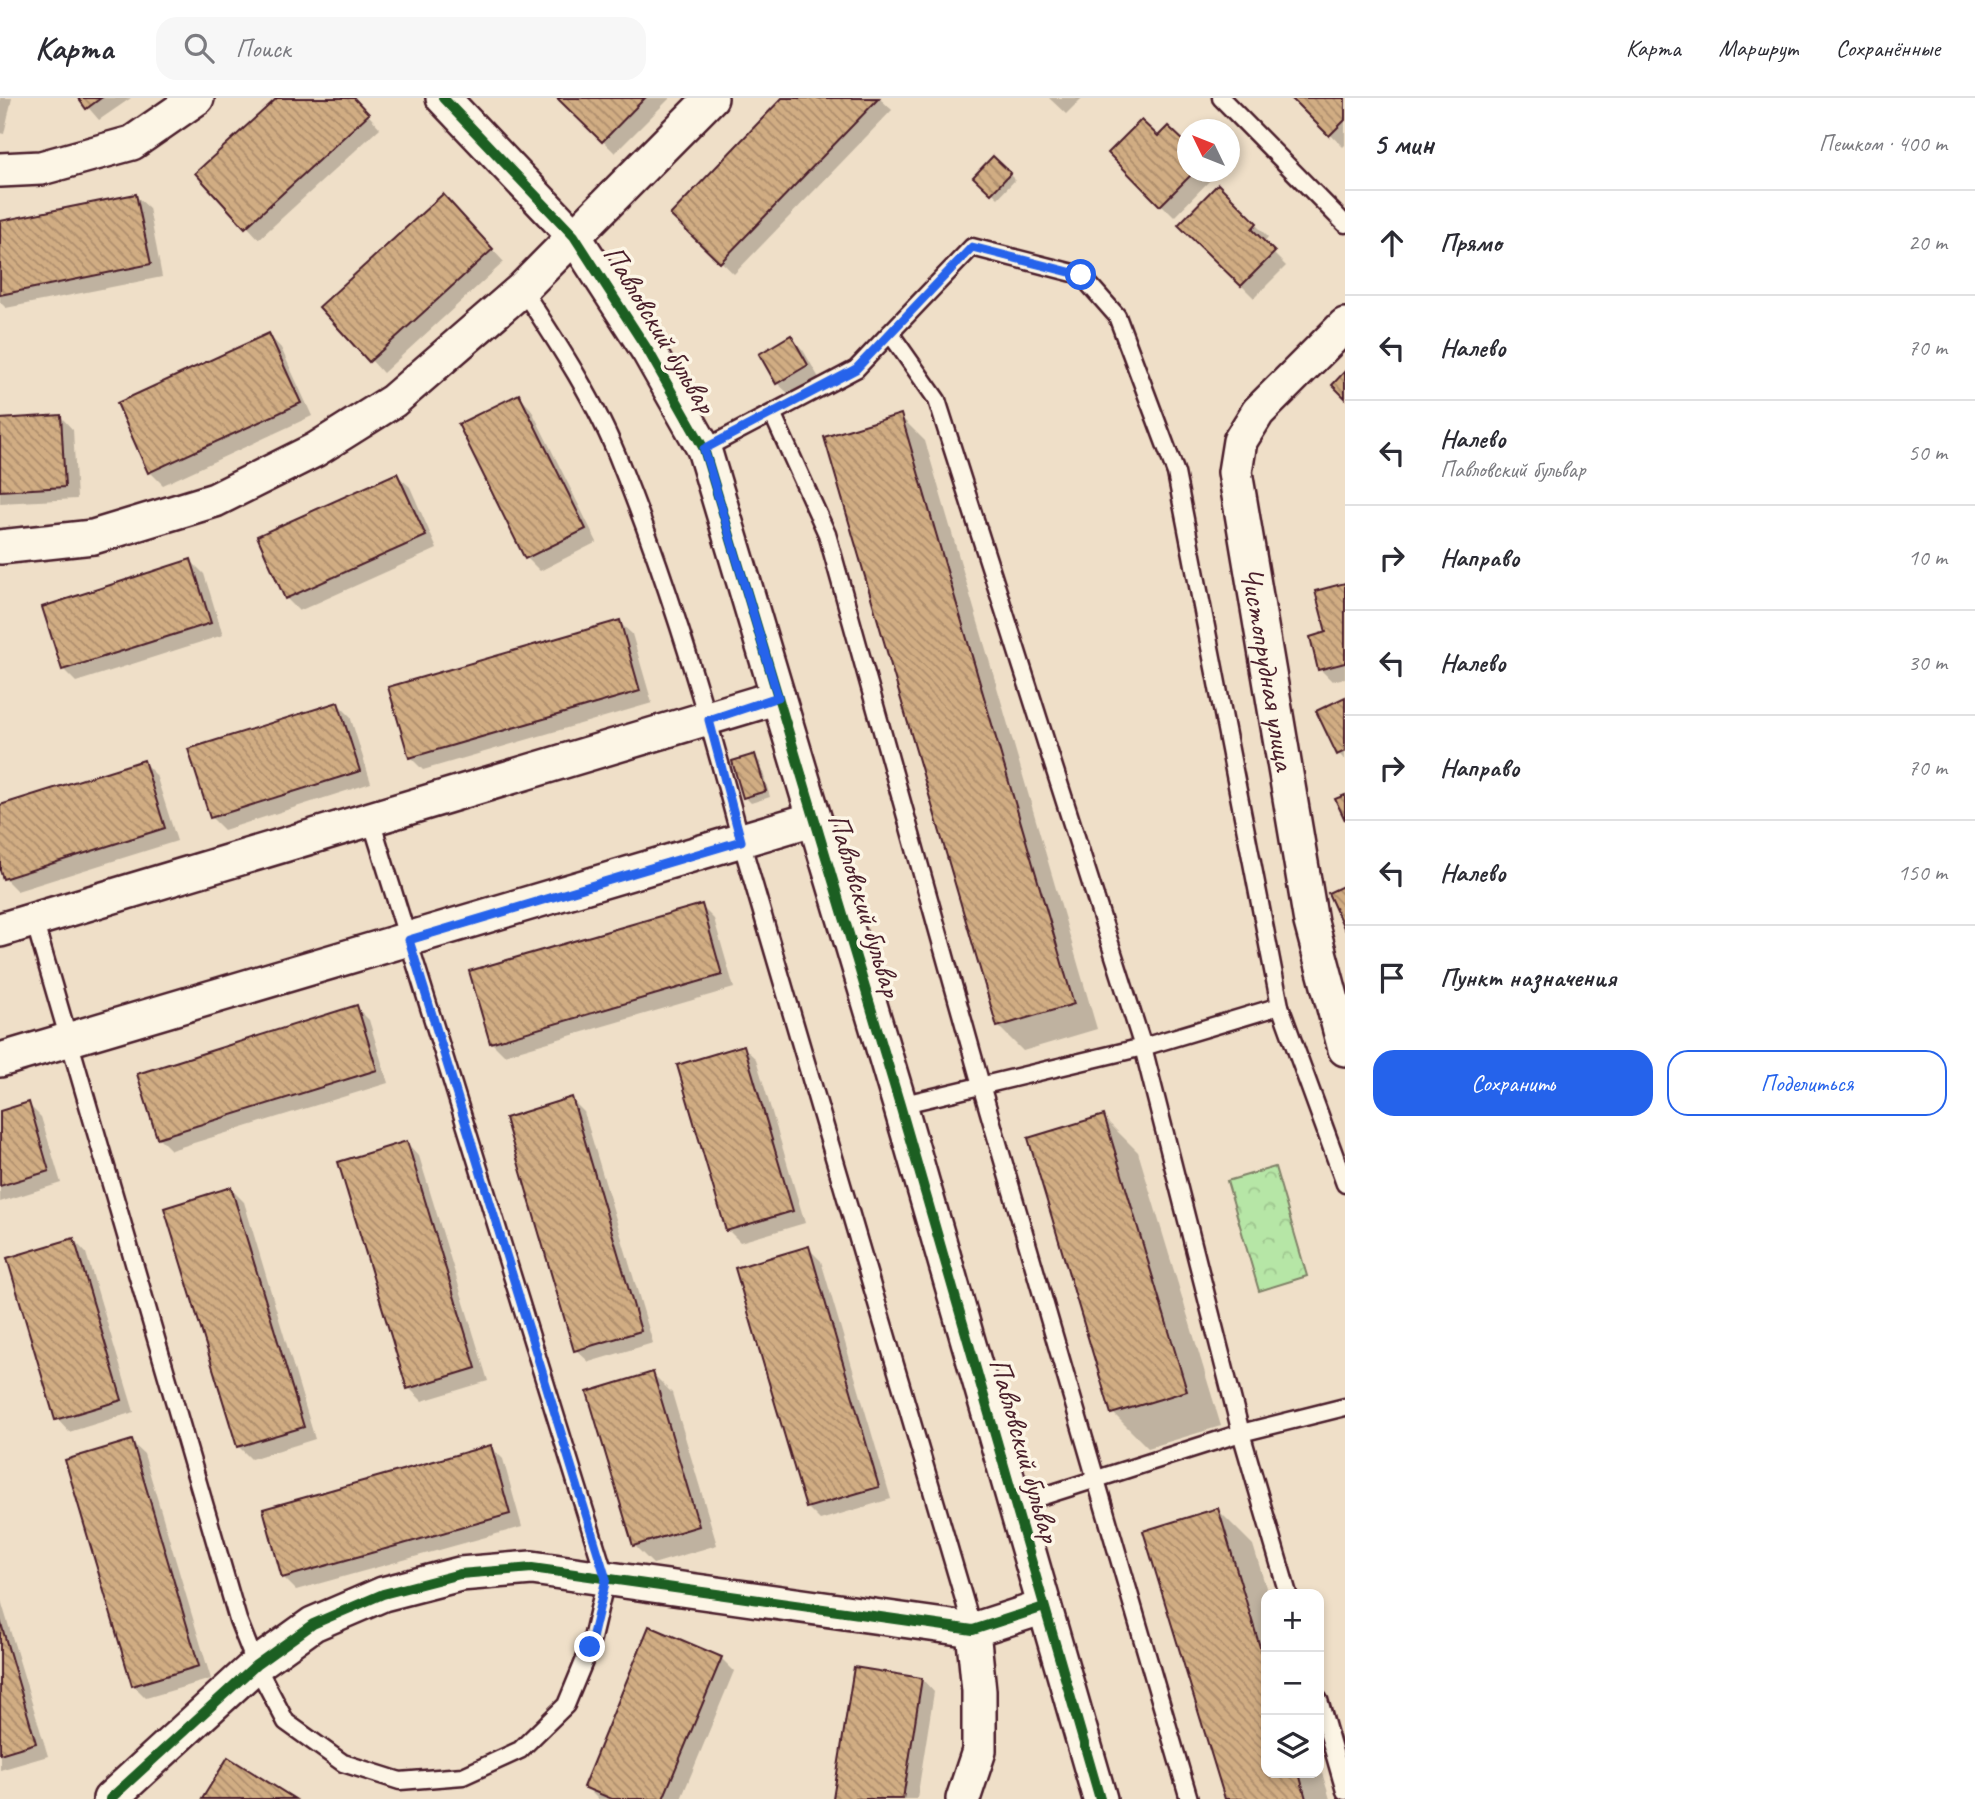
<!DOCTYPE html>
<html lang="ru">
<meta charset="utf-8">
<style>
body{margin:0;font-family:Caveat,sans-serif;background:#f7f7f7;color:#2b2b33}
.controls{position:absolute;right:21px;bottom:21px;display:grid;overflow:hidden;border-radius:14px;box-shadow:0 4px 10px #0003}
.controls button{width:63px;height:63px;display:grid;place-items:center;padding:0;border:0;border-bottom:2px solid #e1e1e2;background:#fff;color:#2b2b33;font:35px sans-serif}
.compass{position:absolute;left:1177px;top:21px;width:63px;height:63px;border-radius:50%;background:#fff;box-shadow:0 4px 10px #0003;rotate:313deg}
.stop{position:absolute;width:21px;height:21px;margin:-16px;border:5px solid #2563eb;border-radius:50%;background:#fff}
.stop.end{background:#2563eb;border-color:#fff;box-shadow:0 2px 7px #0008}
.list{margin:0;padding:0;list-style:none}
h2{display:flex;justify-content:space-between;align-items:center;height:91px;margin:0;padding:0 28px;font-size:30px}
h2 small{font-size:23px;font-weight:400;color:#7c7c81}
.list li{display:grid;grid-template-columns:46px 1fr auto;gap:21px;align-items:center;box-sizing:border-box;height:105px;padding:0 28px;border-top:2px solid #e1e1e2}
.list b{display:block;font-size:26px;white-space:nowrap}
.list p{margin:0;font-size:23px;white-space:nowrap;color:#7c7c81}
.list em{font-size:23px;font-style:normal;color:#7c7c81}
.actions{display:flex;gap:14px;padding:21px 28px}
.actions a{flex:1;padding:16px 0;border:2px solid #2563eb;border-radius:21px;text-align:center;font-size:24px;color:#2563eb}
.actions .main{background:#2563eb;color:#fff}
.icon{flex:none;width:38px;height:38px;fill:none;stroke:currentColor;stroke-width:2;stroke-linecap:round;stroke-linejoin:round}
.map{position:relative;flex:none;width:1345px;height:1701px;overflow:hidden}
header{display:flex;align-items:center;gap:42px;box-sizing:border-box;height:98px;padding:0 35px;background:#fff;border-bottom:2px solid #e1e1e2}
header strong{font-size:33px}
nav{display:flex;gap:38px;margin-inline-start:auto;font-size:24px}
.search{width:490px;height:63px;background:#f7f7f7;display:flex;align-items:center;gap:18px;box-sizing:border-box;padding:0 24px;border-radius:21px;color:#7c7c81;font-size:26px}
main{display:flex}
aside{flex:1;background:#fff}
.map>svg:first-child{display:block}
.forest{fill:url(#forest-crowns);stroke:#808268;stroke-width:2}
.shadow{fill:#0003}
.building{fill:url(#building-back-hatch);stroke:#4a1f2b;stroke-width:2}
.lines{fill:none;stroke-linecap:round;stroke-linejoin:round}
.lane-casing{stroke:#4a1f2b;stroke-width:21}
.street-casing{stroke:#4a1f2b;stroke-width:38}
.lane{stroke:#fcf5e5;stroke-width:16}
.street{stroke:#fcf5e5;stroke-width:33}
.cycleway-casing{stroke:#fcf5e5;stroke-width:15}
.cycleway{stroke:#1b5e20;stroke-width:10}
.route{stroke:#2563eb;stroke-width:9}
.labels{text-anchor:middle;stroke-width:7;stroke-linejoin:round;paint-order:stroke}
.street-label{font-size:30px;fill:#4a1f2b;stroke:#fcf5e5}
</style>
<header>
<strong>Карта</strong>
<div class="search"><svg class="icon" aria-label="search" viewBox="0 0 24 24"><circle cx="10" cy="10" r="6"/><path d="M15 15l6 6"/></svg>Поиск</div>
<nav><a>Карта</a><a>Маршрут</a><a>Сохранённые</a></nav>
</header>
<main>
<div class="map">
<svg width="1345" height="1701" viewBox="0 0 1345 1701">
<defs>
<pattern id="forest-crowns" width="20" height="18" patternUnits="userSpaceOnUse" patternTransform="scale(1.75)"><rect width="20" height="18" fill="#b6e6a6"/><path d="M2 6a3 3 0 1 1 6 0M12 15a3 3 0 1 1 6 0" fill="none" stroke="#9ec58f"/></pattern>
<pattern id="building-back-hatch" width="6" height="6" patternUnits="userSpaceOnUse" patternTransform="scale(1.75)"><rect width="6" height="6" fill="#d1ad83"/><path d="M-1 5l2 2M0 0l6 6M5-1l2 2" fill="none" stroke="#ac8c6b"/></pattern>
</defs>
<rect width="100%" height="100%" fill="#efdfc8"/>
<filter id="ink" filterUnits="userSpaceOnUse"><feTurbulence type="fractalNoise" baseFrequency=".0143" numOctaves="2"/><feDisplacementMap in="SourceGraphic" scale="14" xChannelSelector="R" yChannelSelector="G"/><feConvolveMatrix kernelMatrix="1 2 1 2 8 2 1 2 1" color-interpolation-filters="sRGB"/></filter>
<g filter="url(#ink)">
<polygon class="forest" points="1275,1069 1307,1178 1259,1193 1227,1083"/>
<g class="shadow">
<polygon points="0,0 12,0 4,36 0,35"/>
<polygon points="80,0 131,0 99,22"/>
<polygon points="279,0 353,0 380,30 259,141 247,128"/>
<polygon points="559,0 670,0 615,55"/>
<polygon points="785,0 879,0 892,12 734,176 673,117"/>
<polygon points="1049,0 1082,0 1066,16"/>
<polygon points="1293,0 1345,0 1345,47 1343,49"/>
<polygon points="1158,40 1188,74 1212,74 1215,77 1174,119 1110,55"/>
<polygon points="993,60 1015,82 998,100 976,79"/>
<polygon points="1218,89 1268,139 1263,145 1286,168 1254,200 1181,127"/>
<polygon points="136,98 149,110 162,179 6,210 0,204 0,125"/>
<polygon points="455,111 504,164 383,275 322,209"/>
<polygon points="269,237 281,250 312,318 163,387 150,374"/>
<polygon points="791,239 803,252 819,280 790,297 777,285"/>
<polygon points="519,298 531,311 597,444 540,473 527,460 461,327"/>
<polygon points="900,318 925,343 1097,931 1023,953 998,928"/>
<polygon points="61,319 73,332 77,401 0,405 0,323"/>
<polygon points="397,377 410,389 437,451 299,513 286,500"/>
<polygon points="191,463 204,476 223,537 76,584 63,571"/>
<polygon points="1345,487 1345,580 1332,583 1320,571 1328,536 1317,495"/>
<polygon points="619,524 632,536 652,605 423,672 410,659"/>
<polygon points="1345,601 1345,662 1339,656 1318,613"/>
<polygon points="338,606 350,618 371,685 224,732 211,719"/>
<polygon points="754,658 760,664 770,699 751,705 745,699"/>
<polygon points="143,664 156,677 177,743 17,793 4,780 0,766 0,709"/>
<polygon points="701,808 714,821 734,890 504,957 491,944"/>
<polygon points="356,909 369,922 388,985 171,1052 158,1039"/>
<polygon points="743,949 756,961 805,1125 740,1144 728,1132"/>
<polygon points="571,1001 584,1014 653,1245 589,1264 576,1252"/>
<polygon points="28,1006 41,1019 61,1085 0,1104 0,1015"/>
<polygon points="1103,1019 1138,1054 1221,1328 1148,1350 1113,1315"/>
<polygon points="407,1045 419,1058 488,1283 422,1303 409,1290"/>
<polygon points="231,1091 244,1104 315,1341 251,1361 238,1348"/>
<polygon points="74,1142 86,1155 134,1314 69,1334 57,1321"/>
<polygon points="808,1150 821,1163 891,1401 820,1422 807,1409"/>
<polygon points="653,1276 672,1295 717,1447 653,1466 634,1447"/>
<polygon points="131,1344 144,1356 211,1581 146,1600 133,1587"/>
<polygon points="491,1349 503,1361 522,1429 296,1492 283,1479"/>
<polygon points="1218,1412 1253,1447 1268,1496 1266,1675 1319,1675 1319,1665 1330,1701 1226,1701"/>
<polygon points="0,1499 48,1658 0,1672"/>
<polygon points="721,1560 734,1573 681,1701 598,1701 585,1688"/>
<polygon points="922,1581 934,1594 917,1701 834,1701"/>
</g>
<g class="building">
<polygon points="78,0 101,0 86,11"/>
<polygon points="277,0 354,0 369,16 245,130 195,75"/>
<polygon points="557,0 645,0 602,44"/>
<polygon points="782,0 879,0 720,165 670,117"/>
<polygon points="1291,0 1345,0 1345,22 1329,38"/>
<polygon points="1141,22 1158,38 1168,28 1188,47 1188,74 1194,74 1160,108 1108,55"/>
<polygon points="993,58 1011,75 991,96 973,79"/>
<polygon points="1218,86 1257,125 1252,131 1275,154 1241,188 1178,127"/>
<polygon points="136,96 151,166 0,197 0,123"/>
<polygon points="443,96 493,151 369,264 319,209"/>
<polygon points="269,235 301,305 148,375 117,305"/>
<polygon points="791,237 808,267 776,286 759,256"/>
<polygon points="1345,273 1345,300 1332,287"/>
<polygon points="519,296 586,431 525,461 458,326"/>
<polygon points="901,316 1074,906 997,929 824,339"/>
<polygon points="61,317 65,389 0,393 0,321"/>
<polygon points="397,375 426,438 285,501 257,438"/>
<polygon points="191,461 211,525 62,572 42,509"/>
<polygon points="1345,485 1345,565 1318,572 1310,539 1326,534 1315,493"/>
<polygon points="620,522 640,593 409,660 388,589"/>
<polygon points="1345,599 1345,653 1337,657 1316,613"/>
<polygon points="338,604 360,673 210,720 188,651"/>
<polygon points="755,656 766,693 743,700 732,663"/>
<polygon points="144,662 165,730 3,781 0,772 0,707"/>
<polygon points="1345,697 1345,722 1335,701"/>
<polygon points="1345,787 1345,832 1328,795"/>
<polygon points="702,806 722,877 490,945 469,873"/>
<polygon points="357,907 377,972 157,1040 137,976"/>
<polygon points="744,947 793,1113 726,1133 677,967"/>
<polygon points="572,999 641,1233 574,1253 505,1020"/>
<polygon points="29,1004 49,1073 0,1088 0,1013"/>
<polygon points="1104,1017 1187,1293 1111,1316 1028,1040"/>
<polygon points="407,1043 476,1270 407,1291 338,1064"/>
<polygon points="231,1089 304,1329 237,1349 164,1110"/>
<polygon points="74,1140 122,1302 55,1322 7,1160"/>
<polygon points="809,1148 879,1389 806,1410 735,1170"/>
<polygon points="653,1274 699,1428 633,1448 587,1294"/>
<polygon points="132,1342 199,1568 132,1588 65,1362"/>
<polygon points="491,1347 510,1416 282,1480 263,1411"/>
<polygon points="1218,1410 1266,1569 1266,1675 1299,1675 1306,1701 1225,1701 1143,1433"/>
<polygon points="0,1522 36,1645 0,1656"/>
<polygon points="649,1528 722,1559 663,1701 612,1701 583,1689"/>
<polygon points="854,1569 922,1580 903,1701 833,1701"/>
<polygon points="228,1659 295,1701 202,1701"/>
</g>
<g class="lines">
<defs>
<g id="lane">
<polyline points="1221,0 1345,126"/>
<path d="M 522,191 C 559,247 597,305 621,367 C 670,489 708,616 741,743 L 973,1532"/>
<polyline points="890,235 972,149 1081,177 1117,218 1176,375 1280,908 1345,1086"/>
<polyline points="773,317 827,436 981,987 1189,1701"/>
<polyline points="704,351 856,271 890,235 937,302 1143,949 1241,1335 1288,1496"/>
<polyline points="34,822 238,1522 256,1567 286,1624 343,1665 400,1683 463,1678 520,1652 566,1607 590,1549 606,1481 371,722"/>
<polyline points="900,1007 1143,949 1280,908"/>
<polyline points="1015,1407 1241,1335 1345,1309"/>
<polyline points="1319,1602 1345,1693"/>
</g>
<g id="street">
<polyline points="443,0 574,138 649,254 704,351 900,1007 1100,1701"/>
<polyline points="0,72 41,70 132,45 197,0"/>
<path id="s1" d="M 1345,227 L 1258,314 L 1240,343 L 1235,374 L 1311,824 L 1345,951"/>
<polyline points="0,449 93,439 215,402 315,352 393,303 522,191 711,0"/>
<polyline points="0,832 778,599"/>
<polyline points="0,962 813,721"/>
<polyline points="110,1701 256,1567 313,1526 383,1496 460,1476 532,1470 973,1532 1044,1509"/>
<polyline points="963,1701 979,1653 979,1593 973,1532"/>
</g>
</defs>
<use href="#lane" class="lane-casing"/>
<use href="#street" class="street-casing"/>
<use href="#lane" class="lane"/>
<use href="#street" class="street"/>
<defs>
<g id="cycleway">
<polyline points="443,0 574,138 649,254 704,351 900,1007 1100,1701"/>
<polyline points="110,1701 256,1567 313,1526 383,1496 460,1476 532,1470 973,1532 1044,1509"/>
</g>
</defs>
<use href="#cycleway" class="cycleway-casing"/>
<use href="#cycleway" class="cycleway"/>
</g>
</g>
<g class="lines" filter="url(#ink)">
<polyline class="route" points="590,1549 606,1481 409,842 741,743 709,622 778,599 704,351 856,271 972,149 1081,177"/>
</g>
<g class="labels">
<g class="street-label">
<text transform="translate(660 231) rotate(59)" y="10">Павловский бульвар</text>
<text dy="10" stroke="none"><textPath href="#s1" startOffset="388">Чистопрудная улица</textPath></text>
<text transform="translate(865 807) rotate(73)" y="10">Павловский бульвар</text>
<text transform="translate(1025 1352) rotate(74)" y="10">Павловский бульвар</text>
</g>
</g>
</svg>
<div class="controls">
<button>+</button>
<button>−</button>
<button><svg class="icon" aria-label="layers" viewBox="0 0 24 24"><path d="M12 4l9 5-9 5-9-5zM3 14l9 5 9-5"/></svg></button>
</div>
<svg class="compass" viewBox="-18 -18 36 36"><path d="M0-13l5 13h-10z" fill="#e53935"/><path d="M0 13l5-13h-10z" fill="#7c7c81"/></svg>
<div class="stop" style="left:1081px;top:177px"></div>
<div class="stop end" style="left:590px;top:1549px"></div>
</div>
<aside>
<h2>5 мин<small>Пешком · 400 m</small></h2>
<ul class="list">
<li><svg class="icon" aria-label="ahead" viewBox="0 0 24 24"><path d="M12 20V5M6 11l6-6 6 6"/></svg><div><b>Прямо</b></div><em>20 m</em></li>
<li><svg class="icon" aria-label="left" viewBox="0 0 24 24"><path d="M17 20v-9H6M10 6l-5 5 5 5"/></svg><div><b>Налево</b></div><em>70 m</em></li>
<li><svg class="icon" aria-label="left" viewBox="0 0 24 24"><path d="M17 20v-9H6M10 6l-5 5 5 5"/></svg><div><b>Налево</b><p>Павловский бульвар</p></div><em>50 m</em></li>
<li><svg class="icon" aria-label="right" viewBox="0 0 24 24"><path d="M7 20v-9h11M14 6l5 5-5 5"/></svg><div><b>Направо</b></div><em>10 m</em></li>
<li><svg class="icon" aria-label="left" viewBox="0 0 24 24"><path d="M17 20v-9H6M10 6l-5 5 5 5"/></svg><div><b>Налево</b></div><em>30 m</em></li>
<li><svg class="icon" aria-label="right" viewBox="0 0 24 24"><path d="M7 20v-9h11M14 6l5 5-5 5"/></svg><div><b>Направо</b></div><em>70 m</em></li>
<li><svg class="icon" aria-label="left" viewBox="0 0 24 24"><path d="M17 20v-9H6M10 6l-5 5 5 5"/></svg><div><b>Налево</b></div><em>150 m</em></li>
<li><svg class="icon" aria-label="arrive" viewBox="0 0 24 24"><path d="M6 21V4h12l-3 4 3 4H6"/></svg><div><b>Пункт назначения</b></div></li>
</ul>
<div class="actions"><a class="main">Сохранить</a><a>Поделиться</a></div>
</aside>
</main>
